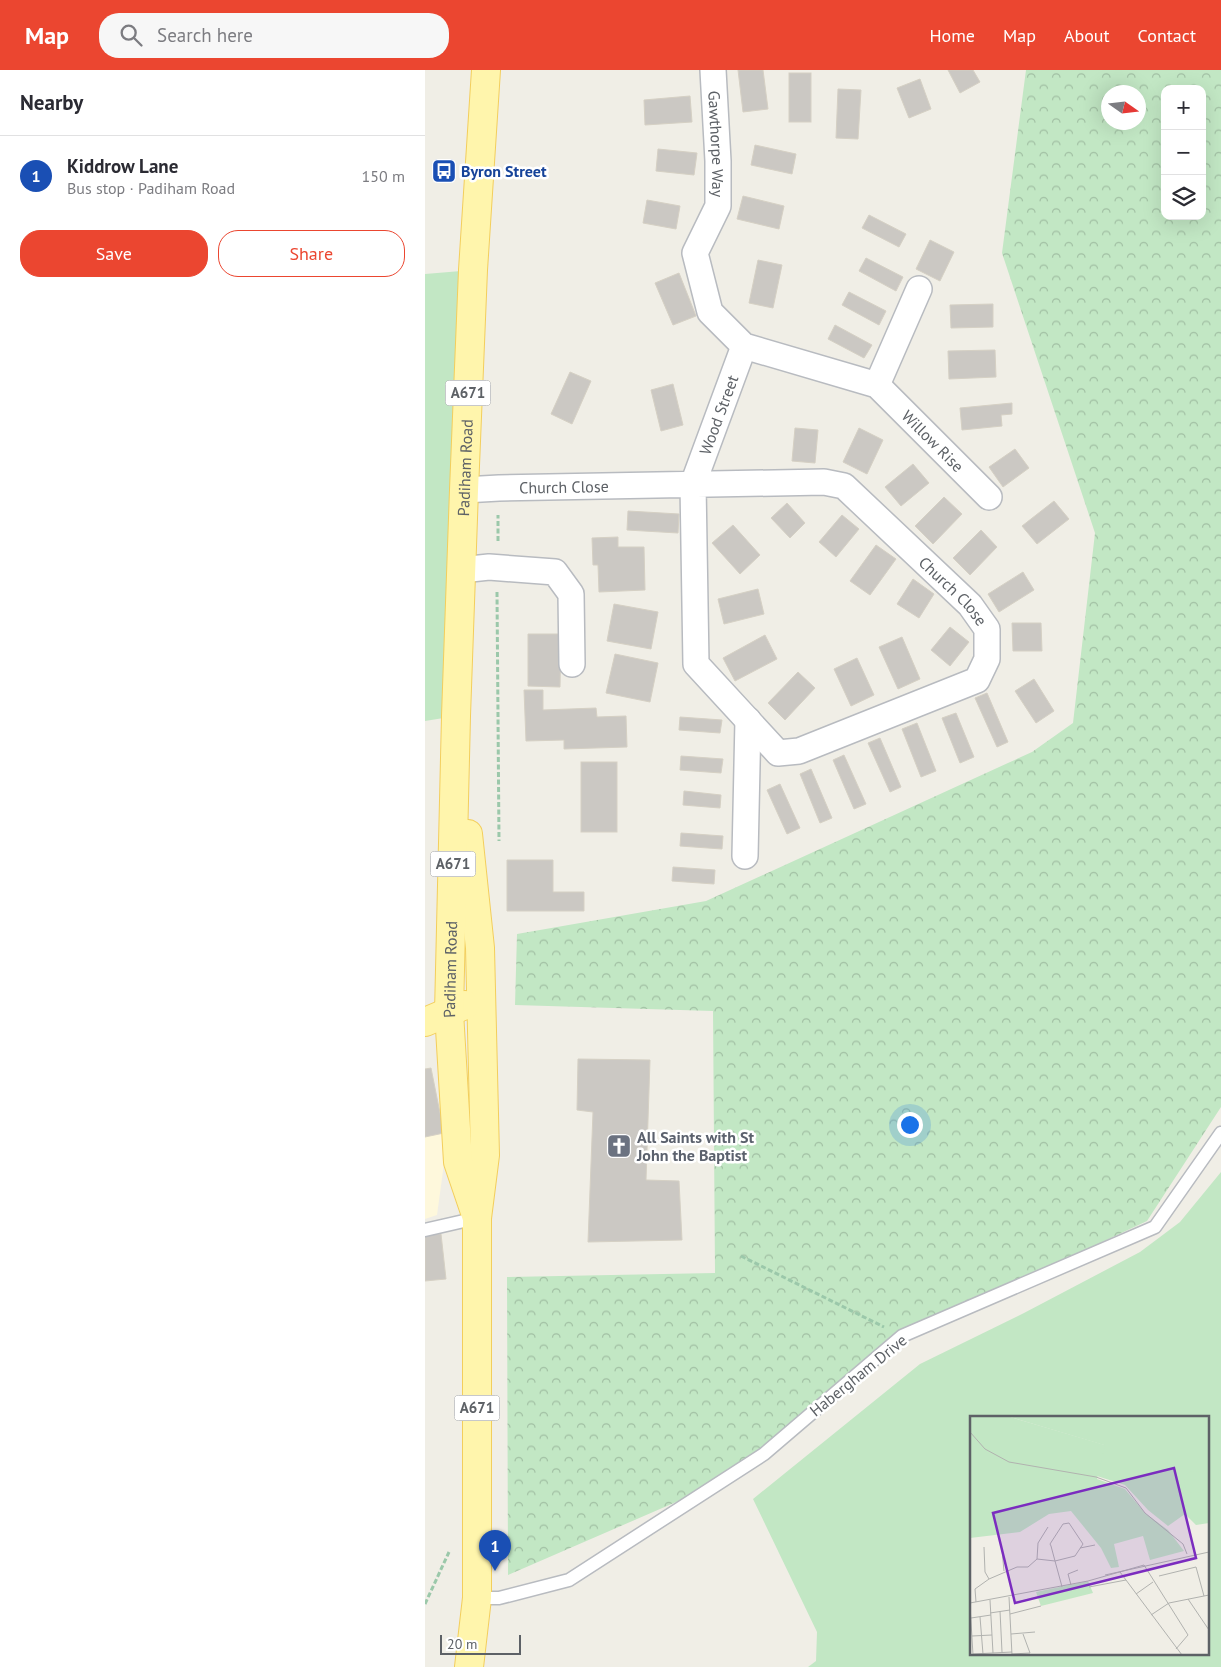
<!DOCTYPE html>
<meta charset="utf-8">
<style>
body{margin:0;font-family:"PT Sans",sans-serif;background:#f7f7f7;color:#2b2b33}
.controls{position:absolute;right:15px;top:15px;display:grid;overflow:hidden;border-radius:10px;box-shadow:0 5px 20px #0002}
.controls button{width:45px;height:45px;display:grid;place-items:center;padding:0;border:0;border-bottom:1px solid #e1e1e2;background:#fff;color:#2b2b33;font:25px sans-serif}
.compass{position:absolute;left:676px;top:15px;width:45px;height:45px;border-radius:50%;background:#fff;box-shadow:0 5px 20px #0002;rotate:104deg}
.scale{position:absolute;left:15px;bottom:12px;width:81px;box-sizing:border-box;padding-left:5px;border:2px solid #5d6166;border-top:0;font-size:14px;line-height:18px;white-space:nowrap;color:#5d6166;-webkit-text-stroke:4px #fff;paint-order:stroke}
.you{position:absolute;left:484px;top:1054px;width:18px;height:18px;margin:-12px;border:4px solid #fff;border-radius:50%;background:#1a73e8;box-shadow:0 0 0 8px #1a73e833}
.badge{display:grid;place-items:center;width:32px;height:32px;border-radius:50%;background:#eb4630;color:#fff;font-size:16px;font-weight:700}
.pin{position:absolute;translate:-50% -41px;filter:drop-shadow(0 1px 2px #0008)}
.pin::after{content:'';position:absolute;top:26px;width:18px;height:15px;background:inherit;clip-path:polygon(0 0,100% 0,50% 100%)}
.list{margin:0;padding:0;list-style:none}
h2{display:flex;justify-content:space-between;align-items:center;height:65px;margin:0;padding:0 20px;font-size:21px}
h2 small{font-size:16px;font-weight:400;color:#7c7c81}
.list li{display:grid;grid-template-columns:32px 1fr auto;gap:15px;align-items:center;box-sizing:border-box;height:80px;padding:0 20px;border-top:1px solid #e1e1e2}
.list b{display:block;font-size:19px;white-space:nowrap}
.list p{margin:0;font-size:16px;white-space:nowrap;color:#7c7c81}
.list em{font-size:16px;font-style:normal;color:#7c7c81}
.actions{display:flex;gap:10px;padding:15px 20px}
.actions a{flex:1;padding:11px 0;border:1px solid #eb4630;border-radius:20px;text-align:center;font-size:18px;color:#eb4630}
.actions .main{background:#eb4630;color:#fff}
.icon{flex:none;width:28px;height:28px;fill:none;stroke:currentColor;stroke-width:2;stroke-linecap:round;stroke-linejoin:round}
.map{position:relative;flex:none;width:796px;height:1597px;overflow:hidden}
header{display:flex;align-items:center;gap:30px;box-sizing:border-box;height:70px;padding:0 25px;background:#eb4630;color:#fff}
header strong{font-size:24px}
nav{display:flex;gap:28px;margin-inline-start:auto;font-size:18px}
.search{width:350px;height:45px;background:#f7f7f7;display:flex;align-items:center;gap:12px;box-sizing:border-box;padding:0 18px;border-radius:20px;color:#7c7c81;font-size:19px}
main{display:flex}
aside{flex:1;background:#fff}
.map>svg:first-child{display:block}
.commercial{fill:#fef8dc}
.green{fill:#c2e7c4;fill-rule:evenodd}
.forest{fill:url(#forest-crowns);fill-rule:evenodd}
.building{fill:#cbc8c3;stroke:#d5d0c4}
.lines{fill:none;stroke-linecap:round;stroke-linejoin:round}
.service-casing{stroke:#b8bbc0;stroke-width:15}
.minor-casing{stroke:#b8bbc0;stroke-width:28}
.primary-casing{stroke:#f3ce5c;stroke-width:30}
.path{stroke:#9bc8aa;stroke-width:3;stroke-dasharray:5 2.5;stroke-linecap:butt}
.service{stroke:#fff;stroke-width:12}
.minor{stroke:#fff;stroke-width:25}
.primary{stroke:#fff5ac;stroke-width:28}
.labels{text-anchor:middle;stroke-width:5;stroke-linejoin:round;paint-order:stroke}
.shield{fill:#fff;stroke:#8e9094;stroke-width:1}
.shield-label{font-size:15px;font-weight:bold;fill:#5d6166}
.street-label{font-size:16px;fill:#5d6166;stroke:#fff}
.transit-label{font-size:16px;font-weight:bold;fill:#164399;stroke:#fff;text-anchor:start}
.worship-label{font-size:16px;font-weight:bold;fill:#5b616d;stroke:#fff;text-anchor:start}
.inset-road{fill:none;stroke:#b1b2af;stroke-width:1}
.view{fill:#7b2cbf;fill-opacity:0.15;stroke:#7b2cbf;stroke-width:2.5}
.inset-edge{fill:none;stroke:#5d6166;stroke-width:2.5}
</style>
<header>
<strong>Map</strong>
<div class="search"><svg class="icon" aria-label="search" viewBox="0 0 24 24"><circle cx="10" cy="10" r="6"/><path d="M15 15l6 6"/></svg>Search here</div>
<nav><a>Home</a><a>Map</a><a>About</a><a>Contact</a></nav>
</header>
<main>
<aside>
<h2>Nearby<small></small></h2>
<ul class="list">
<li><span class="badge" style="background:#1a4fb4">1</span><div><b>Kiddrow Lane</b><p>Bus stop · Padiham Road</p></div><em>150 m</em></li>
</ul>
<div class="actions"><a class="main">Save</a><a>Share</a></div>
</aside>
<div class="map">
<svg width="796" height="1597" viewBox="0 0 796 1597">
<defs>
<pattern id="forest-crowns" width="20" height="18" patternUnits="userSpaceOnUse" patternTransform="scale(1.25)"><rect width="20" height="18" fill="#c2e7c4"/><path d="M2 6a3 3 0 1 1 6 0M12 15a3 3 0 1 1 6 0" fill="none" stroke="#a1bfa3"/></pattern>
</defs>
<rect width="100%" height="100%" fill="#f0eee6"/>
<polygon class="commercial" points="6,998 21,1079 12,1145 0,1149 0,999"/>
<g class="green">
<polygon points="48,200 31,646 0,651 0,204"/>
<path d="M 796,1102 L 796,1597 L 383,1597 L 391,1591 L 392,1562 L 328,1429 L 495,1294 L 599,1243 L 715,1182 L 755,1152 ZM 546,1347 L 782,1347 L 782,1583 L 546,1583 Z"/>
</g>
<path class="forest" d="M 601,0 L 796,0 L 796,1037 L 722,1151 L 477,1266 L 288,1416 L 83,1505 L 82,1207 L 290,1203 L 288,941 L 90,935 L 92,864 L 281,831 L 607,682 L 648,653 L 670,463 L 577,183 ZM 740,19 L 777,19 L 777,146 L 740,146 ZM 684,22 L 714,22 L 714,52 L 684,52 Z"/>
<g class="building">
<polygon points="313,0 338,0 343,39 318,42"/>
<polygon points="523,0 548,0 555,12 535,23"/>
<rect x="364" y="3" width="22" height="49"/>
<polygon points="495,9 506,39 484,48 472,18"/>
<polygon points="413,19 436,20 433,69 411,68"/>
<polygon points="265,26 267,52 220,55 219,30"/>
<polygon points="330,75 371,84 367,104 326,95"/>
<polygon points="233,79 272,83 269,105 231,101"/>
<polygon points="318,126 359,136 354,159 312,149"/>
<polygon points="222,130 255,136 251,159 218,153"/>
<polygon points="444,145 481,164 474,177 437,158"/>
<polygon points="505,170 529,182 515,211 491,199"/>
<polygon points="441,188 478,207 471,221 434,201"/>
<polygon points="333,190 357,195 348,238 324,233"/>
<polygon points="254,203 271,246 248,255 230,213"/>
<polygon points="424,222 461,241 454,255 417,235"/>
<polygon points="568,234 568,257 526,258 525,235"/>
<polygon points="410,255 447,275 439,288 403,269"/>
<polygon points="570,280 571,307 524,309 523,281"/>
<polygon points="145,302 166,311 147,354 126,344"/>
<polygon points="248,314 258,355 236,361 226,320"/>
<polygon points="587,333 587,344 576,345 577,356 537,360 535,338"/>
<polygon points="370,358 393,360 390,393 367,391"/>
<polygon points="434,358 458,370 442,404 418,392"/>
<polygon points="590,379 604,398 578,417 564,397"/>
<polygon points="488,394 504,413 476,436 460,417"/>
<polygon points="519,427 537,444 508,474 490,456"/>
<polygon points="629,431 644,449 612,474 597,456"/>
<polygon points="362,433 380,453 365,468 346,448"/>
<polygon points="203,441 254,444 253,463 202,460"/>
<polygon points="417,445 434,459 411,487 394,472"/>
<polygon points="308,455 335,485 315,504 287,473"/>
<polygon points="556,460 572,477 545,505 528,488"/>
<polygon points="193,467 193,477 219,477 220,520 174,522 173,495 168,495 167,468"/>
<polygon points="451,475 471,489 445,525 425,511"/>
<polygon points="598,502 609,520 574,542 563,524"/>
<polygon points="488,509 509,524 494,548 472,534"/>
<polygon points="333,519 339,544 299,554 293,529"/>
<polygon points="189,534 233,542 226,579 182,571"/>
<polygon points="587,553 616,553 617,581 588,581"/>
<polygon points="525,557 544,572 525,596 506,580"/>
<polygon points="103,564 136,564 135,617 103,616"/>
<polygon points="340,565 352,589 310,611 298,588"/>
<polygon points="477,567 495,609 473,619 454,577"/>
<polygon points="190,584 233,593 225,632 181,623"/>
<polygon points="432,588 449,625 426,636 409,599"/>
<polygon points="373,602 390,618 360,650 343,633"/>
<polygon points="609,609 629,641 611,653 590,621"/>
<polygon points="99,620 118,620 118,640 171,638 172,647 201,646 202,677 139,679 139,670 101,671"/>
<polygon points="562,623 583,672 572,677 550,628"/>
<polygon points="531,643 549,687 535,693 517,648"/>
<polygon points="255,647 297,650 295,663 254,660"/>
<polygon points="492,653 511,701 496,707 477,659"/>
<polygon points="455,668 476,717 465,722 443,673"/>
<polygon points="419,685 441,734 429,739 408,690"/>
<polygon points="256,686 298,689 296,703 255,700"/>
<rect x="156" y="692" width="36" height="70"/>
<polygon points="386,699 407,748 395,753 375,704"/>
<polygon points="355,714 375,758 362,764 342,720"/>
<polygon points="259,721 296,725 295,738 258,735"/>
<polygon points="256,763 298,766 297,779 255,776"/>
<polygon points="82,790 128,790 128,822 159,822 159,841 82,841"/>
<polygon points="248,797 290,800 289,814 247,811"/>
<polygon points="153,989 225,990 221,1110 254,1111 257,1170 163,1172 168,1042 152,1040"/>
<polygon points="6,998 19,1063 0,1067 0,999"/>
<polygon points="16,1164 21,1209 0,1211 0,1165"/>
</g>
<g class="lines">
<defs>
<g id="service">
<polyline points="0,1160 52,1148"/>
<polyline points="52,1528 74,1528 144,1510 339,1384 477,1266 730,1157 796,1063"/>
</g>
<g id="minor">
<path id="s1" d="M 288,0 L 293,91 L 293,136 L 270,183 L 285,242 L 319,276 L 452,315 L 564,427"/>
<polyline points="452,315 494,219"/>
<path id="s2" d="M 39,420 L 74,418 L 399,412 L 419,416 L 545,535 L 562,559 L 562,589 L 552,610 L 374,681 L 353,683 L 271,594 L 268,414 L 319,276"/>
<polyline points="36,500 64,497 130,502 146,524 147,594"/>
<polyline points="320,786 323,650"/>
</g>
<g id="primary">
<polyline points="43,764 55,878 60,1085 52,1148 52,1528 44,1597"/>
<polyline points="0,952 40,935"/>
<path id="s3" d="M 52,1148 L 33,1092 L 24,942 L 31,646 L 39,420 L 48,200 L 61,0"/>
</g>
</defs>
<use href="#service" class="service-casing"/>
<use href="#minor" class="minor-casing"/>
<use href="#primary" class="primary-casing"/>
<g class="path">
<polyline points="73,471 73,445"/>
<polyline points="72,522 74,771"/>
<polyline points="316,1186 459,1257"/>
<polyline points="0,1534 24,1482"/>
</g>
<use href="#service" class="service"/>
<use href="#minor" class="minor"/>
<use href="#primary" class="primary"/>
</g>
<defs>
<symbol id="bus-square" viewBox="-11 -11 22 22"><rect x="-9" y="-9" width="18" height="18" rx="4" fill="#1a4fb4" stroke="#fff"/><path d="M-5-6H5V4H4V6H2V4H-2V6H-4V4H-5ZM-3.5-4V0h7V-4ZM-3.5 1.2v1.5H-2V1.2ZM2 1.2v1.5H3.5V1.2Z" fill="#fff"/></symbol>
<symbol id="church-square" viewBox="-11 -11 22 22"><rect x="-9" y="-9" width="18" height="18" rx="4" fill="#6b7280" stroke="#fff"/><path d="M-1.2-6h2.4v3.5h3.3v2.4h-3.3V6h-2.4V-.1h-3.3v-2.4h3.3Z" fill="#fff"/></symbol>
</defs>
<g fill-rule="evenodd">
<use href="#bus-square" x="5" y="87" width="28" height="28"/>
<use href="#church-square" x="180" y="1062" width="28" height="28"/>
</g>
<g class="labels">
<g class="shield">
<rect x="20.5" y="310.5" width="45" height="25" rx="4"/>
<rect x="5.5" y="781.5" width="45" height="25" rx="4"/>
<rect x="29.5" y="1325.5" width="45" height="25" rx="4"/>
</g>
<g class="shield-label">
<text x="43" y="328">A671</text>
<text x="28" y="799">A671</text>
<text x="52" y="1343">A671</text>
</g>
<g class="street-label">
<text dy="6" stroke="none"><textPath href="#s1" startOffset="74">Gawthorpe Way</textPath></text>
<text dy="6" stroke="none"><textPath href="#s2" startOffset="1224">Wood Street</textPath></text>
<text dy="6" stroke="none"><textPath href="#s1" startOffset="515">Willow Rise</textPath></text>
<text dy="6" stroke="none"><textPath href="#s3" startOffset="754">Padiham Road</textPath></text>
<text dy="6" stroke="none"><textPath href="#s2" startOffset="100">Church Close</textPath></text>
<text dy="6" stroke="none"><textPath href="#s2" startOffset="532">Church Close</textPath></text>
<text dy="6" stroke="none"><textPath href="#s3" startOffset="252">Padiham Road</textPath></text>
<text transform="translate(433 1305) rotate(-39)" y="6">Habergham Drive</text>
</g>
<g class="transit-label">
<text x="36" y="107">Byron Street</text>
</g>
<g class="worship-label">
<text x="212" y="1073">All Saints with St<tspan x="212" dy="18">John the Baptist</tspan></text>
</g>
</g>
<g transform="translate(545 1346)">
<rect width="239" height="239" fill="#f0eee6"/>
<path d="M 37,0 L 235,0 L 239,2 L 239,107 L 226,109 L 215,98 L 198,110 L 178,94 L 155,69 L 127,60 L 134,29 ZM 118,165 L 123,177 L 71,190 L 66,176 Z" fill="#c2e7c4"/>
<path d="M 0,0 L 37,0 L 135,29 L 127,63 L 155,73 L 175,97 L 198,114 L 214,135 L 180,144 L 173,120 L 144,128 L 149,151 L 141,152 L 131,132 L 101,95 L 79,98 L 50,116 L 0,122 ZM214 66a11 11 0 1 1 22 0a11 11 0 1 1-22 0Z" fill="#c2e7c4"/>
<path class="inset-road" d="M 0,16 L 15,33 L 39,46 L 126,61 L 156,72 L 175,97 L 213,128 L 217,138M 14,131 L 15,156 L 19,163M 110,132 L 125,129M 32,134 L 34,155M 67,143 L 85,145 L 105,140 L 113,128 L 99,107 L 93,108 L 80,128 L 81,130 L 85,145 L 91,167 L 92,171M 67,143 L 68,127 L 78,111M 174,149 L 218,219 L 206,233M 150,156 L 212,239M 135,159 L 239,136M 189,160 L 226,151 L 234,180M 101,169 L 98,158 L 108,154M 119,171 L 156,164M 166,178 L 183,166M 39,181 L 42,239M 218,183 L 239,214M 20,184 L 23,237M 6,186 L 5,173 L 19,163 L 47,151 L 58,151 L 67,143M 0,187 L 118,165 L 174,149M 0,189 L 3,239M 30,195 L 32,236M 20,197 L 40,194M 40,198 L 71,190M 181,199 L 199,187 L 239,179M 10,201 L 13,238M 1,202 L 21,199M 41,218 L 65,216M 2,220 L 22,219M 3,238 L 42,236M 42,238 L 60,237 L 53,218"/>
<path class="view" d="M 204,52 L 226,142 L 45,187 L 23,97 Z"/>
<rect width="239" height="239" class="inset-edge"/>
</g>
</svg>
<div class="controls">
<button>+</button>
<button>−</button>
<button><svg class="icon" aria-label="layers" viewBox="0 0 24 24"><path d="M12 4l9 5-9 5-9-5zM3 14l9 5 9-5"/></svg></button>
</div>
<svg class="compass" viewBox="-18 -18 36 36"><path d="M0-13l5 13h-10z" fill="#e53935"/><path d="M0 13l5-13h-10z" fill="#7c7c81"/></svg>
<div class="scale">20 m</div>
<div class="you"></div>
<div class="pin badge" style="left:70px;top:1501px;background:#1a4fb4">1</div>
</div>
</main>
